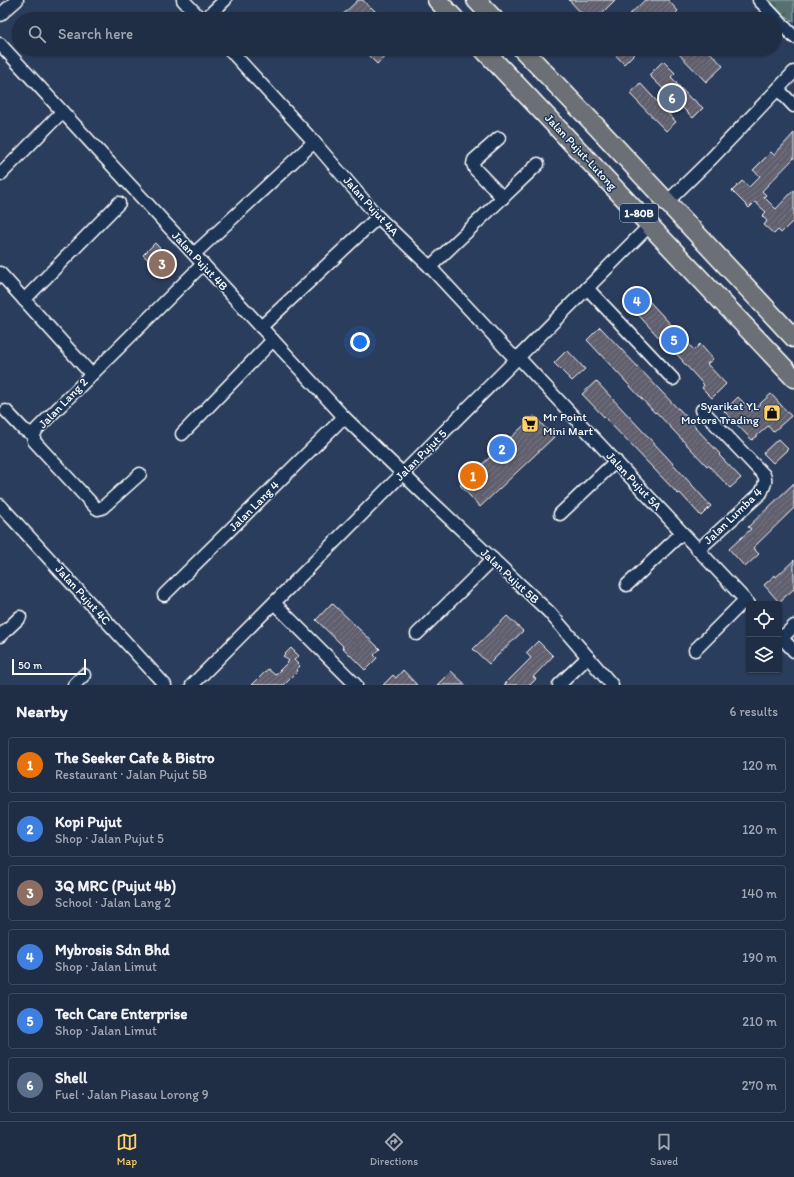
<!DOCTYPE html>
<meta charset="utf-8">
<style>
body{margin:0;font-family:Itim,sans-serif;background:#28364c;color:#f1f3f6}
.controls{position:absolute;right:12px;bottom:12px;display:grid;overflow:hidden;border-radius:4px;box-shadow:0 1px 3px #0004}
.controls button{width:36px;height:36px;display:grid;place-items:center;padding:0;border:0;border-bottom:1px solid #3d4a5e;background:#202e45;color:#f1f3f6;font:20px sans-serif}
.scale{position:absolute;left:12px;bottom:10px;width:74px;box-sizing:border-box;padding-left:4px;border:2px solid #fff;border-top:0;font-size:11px;line-height:14px;white-space:nowrap;color:#fff;-webkit-text-stroke:3px #1d3557;paint-order:stroke}
.you{position:absolute;left:360px;top:342px;width:14px;height:14px;margin:-10px;border:3px solid #fff;border-radius:50%;background:#1a73e8;box-shadow:0 0 0 6px #1a73e833}
.badge{display:grid;place-items:center;width:26px;height:26px;border-radius:50%;background:#ffd166;color:#fff;font-size:13px;font-weight:700}
.pin{position:absolute;translate:-50% -50%;border:2px solid #fff;box-shadow:0 1px 4px #0006}
.list{margin:0;padding:0;list-style:none}
h2{display:flex;justify-content:space-between;align-items:center;height:52px;margin:0;padding:0 16px;font-size:17px}
h2 small{font-size:13px;font-weight:400;color:#a2a8b3}
.list li{display:grid;grid-template-columns:26px 1fr auto;gap:12px;align-items:center;box-sizing:border-box;height:56px;margin:0 8px 8px;padding:0 8px;border:1px solid #3d4a5e;border-radius:4px}
.list b{display:block;font-size:15px;white-space:nowrap}
.list p{margin:0;font-size:13px;white-space:nowrap;color:#a2a8b3}
.list em{font-size:13px;font-style:normal;color:#a2a8b3}
.icon{flex:none;width:22px;height:22px;fill:none;stroke:currentColor;stroke-width:2;stroke-linecap:round;stroke-linejoin:round}
.map{position:relative;flex:none;width:794px;height:685px;overflow:hidden}
.search{position:absolute;background:#202e45;box-shadow:0 1px 3px #0004;left:12px;right:12px;top:12px;height:44px;display:flex;align-items:center;gap:10px;box-sizing:border-box;padding:0 14px;border-radius:22px;color:#a2a8b3;font-size:15px}
.sheet{height:436px;background:#202e45}
nav{display:flex;justify-content:space-around;align-items:center;box-sizing:border-box;height:56px;border-top:1px solid #3d4a5e;background:#202e45;font-size:11px;color:#a2a8b3}
nav a{display:grid;justify-items:center;gap:2px}
nav .on{color:#ffd166}
.map>svg:first-child{display:block}
.forest{fill:url(#forest-firs);stroke:#aab8b8}
.building{fill:url(#building-hatch);stroke:#fff}
.lines{fill:none;stroke-linecap:round;stroke-linejoin:round}
.minor-casing{stroke:#fff;stroke-width:15}
.highway-casing{stroke:#fff;stroke-width:21}
.minor{stroke:#1d3557;stroke-width:12}
.highway{stroke:#6a7074;stroke-width:18}
.labels{text-anchor:middle;stroke-width:3;stroke-linejoin:round;paint-order:stroke}
.shield{fill:#1d3557;stroke:#bbc2cd;stroke-width:1}
.shield-label{font-size:11px;font-weight:bold;fill:#fff}
.street-label{font-size:12px;fill:#fff;stroke:#1d3557}
.poi-label{font-size:12px;fill:#fff;stroke:#1d3557;text-anchor:end}
</style>
<div class="map">
<svg width="794" height="685" viewBox="0 0 794 685">
<defs>
<pattern id="forest-firs" width="22" height="20" patternUnits="userSpaceOnUse"><rect width="22" height="20" fill="#547270"/><path d="M5 1l3.5 6h-7zM16 11l3.5 6h-7z" fill="#4f5959"/></pattern>
<pattern id="building-hatch" width="6" height="6" patternUnits="userSpaceOnUse"><rect width="6" height="6" fill="#615e6e"/><path d="M-1 1l2-2M0 6l6-6M5 7l2-2" fill="none" stroke="#797684"/></pattern>
</defs>
<rect width="100%" height="100%" fill="#2b3d5c"/>
<filter id="ink" filterUnits="userSpaceOnUse"><feTurbulence type="fractalNoise" baseFrequency=".025" numOctaves="2"/><feDisplacementMap in="SourceGraphic" scale="8" xChannelSelector="R" yChannelSelector="G"/><feConvolveMatrix kernelMatrix="1 2 1 2 8 2 1 2 1" color-interpolation-filters="sRGB"/></filter>
<g filter="url(#ink)">
<polygon class="forest" points="769,0 794,0 794,22 782,14"/>
<g class="building">
<polygon points="358,0 363,0 370,8 371,7 383,19 338,19"/>
<polygon points="569,0 615,0 596,19 587,19"/>
<polygon points="645,0 668,0 678,11 670,19 625,19"/>
<polygon points="362,49 393,49 377,64"/>
<polygon points="610,49 639,49 624,64"/>
<polygon points="674,49 707,49 723,66 706,82"/>
<polygon points="663,61 675,73 671,77 676,82 676,83 692,100 693,99 703,108 693,118 649,75"/>
<polygon points="640,83 676,122 666,131 630,94"/>
<polygon points="794,133 794,158 762,191 766,195 764,197 776,209 794,190 794,220 781,233 778,230 774,234 764,225 767,221 762,216 766,212 755,202 749,208 732,191 742,181 749,187 760,176 753,170 771,152 774,155"/>
<polygon points="155,243 173,262 164,270 161,268 159,270 143,255"/>
<polygon points="637,288 675,329 678,327 687,337 684,339 694,350 700,344 713,359 707,364 726,384 712,398 702,388 704,385 682,361 683,361 672,349 670,351 662,342 662,341 624,299"/>
<polygon points="600,327 678,409 678,408 696,427 695,427 720,454 719,455 741,478 730,488 708,465 707,466 656,412 655,413 587,340"/>
<polygon points="567,350 585,369 572,381 554,363"/>
<polygon points="596,381 665,455 711,506 701,516 680,493 678,494 582,394"/>
<polygon points="771,394 791,416 773,432 768,426 752,440 724,411 738,397 752,411"/>
<polygon points="534,416 554,437 480,507 460,485"/>
<polygon points="778,439 788,449 773,463 763,453"/>
<polygon points="794,483 794,508 753,548 759,554 745,567 729,549 751,529 748,527"/>
<polygon points="794,560 794,589 779,602 764,585 775,575 776,577"/>
<polygon points="332,603 380,649 374,655 377,658 365,670 342,647 343,646 316,620"/>
<polygon points="507,616 523,631 489,664 473,649"/>
<polygon points="538,641 553,656 533,677 536,679 530,685 504,685 531,658 526,653"/>
<polygon points="291,648 299,656 294,660 300,666 296,670 298,671 284,685 252,685 268,669 275,675 289,661 283,656"/>
<polygon points="403,670 417,685 383,685 393,675 396,678"/>
<polygon points="451,671 466,685 437,685"/>
</g>
<g class="lines">
<defs>
<g id="minor">
<polyline points="183,0 201,19"/>
<polyline points="759,0 794,37"/>
<polyline points="0,15 17,0"/>
<polyline points="205,19 225,0"/>
<polyline points="0,44 344,417 432,502 549,612 612,685"/>
<polyline points="229,49 314,142 378,217 430,267 507,350 512,355 518,357 749,604"/>
<polyline points="778,89 794,106"/>
<polyline points="499,138 474,160 473,164 475,169 503,198"/>
<polyline points="0,175 62,112"/>
<polyline points="667,202 710,160 794,72"/>
<polyline points="194,254 314,142"/>
<polyline points="430,267 538,164"/>
<polyline points="0,273 91,374"/>
<polyline points="587,288 673,379"/>
<polyline points="24,300 119,203"/>
<polyline points="261,327 378,217"/>
<polyline points="6,411 23,429 34,435"/>
<polyline points="182,434 273,340"/>
<polyline points="140,474 102,508 98,509 95,507 34,441 34,435 37,429 203,264"/>
<polyline points="0,505 165,685"/>
<polyline points="560,514 616,461"/>
<path d="M 698,550 L 761,493 C 764,486 767,481 764,475 L 702,410"/>
<polyline points="627,585 682,533"/>
<polyline points="164,595 344,417"/>
<polyline points="274,603 356,685"/>
<polyline points="417,634 493,559"/>
<polyline points="779,635 794,651"/>
<polyline points="0,636 20,617"/>
<polyline points="782,638 794,626"/>
<polyline points="695,650 745,600"/>
<polyline points="74,685 84,675"/>
<polyline points="192,685 650,225"/>
<polyline points="559,685 588,657"/>
</g>
<g id="highway">
<polyline points="437,0 455,19"/>
<polyline points="476,0 494,19"/>
<polyline points="483,49 794,378"/>
<polyline points="522,49 595,125 794,338"/>
</g>
</defs>
<use href="#minor" class="minor-casing"/>
<use href="#highway" class="highway-casing"/>
<use href="#minor" class="minor"/>
<use href="#highway" class="highway"/>
</g>
</g>
<defs>
<symbol id="shop-square" viewBox="-11 -11 22 22"><rect x="-9" y="-9" width="18" height="18" rx="4" fill="#ffd166" stroke="#1d3557"/><path d="M-5-2.5h2.3a2.7 3.5 0 0 1 5.4 0H5L5.5 6h-11ZM-1.5-2.5h3a1.5 2.3 0 0 0-3 0Z" fill="#111"/></symbol>
<symbol id="supermarket-square" viewBox="-11 -11 22 22"><rect x="-9" y="-9" width="18" height="18" rx="4" fill="#ffd166" stroke="#1d3557"/><path d="M-6-5.5h2.5l.6 2H6L4.5 2H-2.5L-4.4-4H-6ZM-1.5 3.2a1.3 1.3 0 1 0 .1 0ZM3 3.2a1.3 1.3 0 1 0 .1 0Z" fill="#111"/></symbol>
</defs>
<g fill-rule="evenodd">
<use href="#shop-square" x="762" y="403" width="20" height="20"/>
<use href="#supermarket-square" x="520" y="414" width="20" height="20"/>
</g>
<g class="labels">
<rect class="shield" x="620" y="204" width="38" height="18" rx="3"/>
<g class="shield-label">
<text x="639" y="217">1-80B</text>
</g>
<g class="street-label">
<text transform="translate(581 152) rotate(47)" y="4">Jalan Pujut-Lutong</text>
<text transform="translate(371 206) rotate(48)" y="4">Jalan Pujut 4A</text>
<text transform="translate(200 261) rotate(47)" y="4">Jalan Pujut 4B</text>
<text transform="translate(63 403) rotate(-46)" y="4">Jalan Lang 2</text>
<text transform="translate(421 455) rotate(-45)" y="4">Jalan Pujut 5</text>
<text transform="translate(634 481) rotate(47)" y="4">Jalan Pujut 5A</text>
<text transform="translate(254 506) rotate(-45)" y="4">Jalan Lang 4</text>
<text transform="translate(733 516) rotate(-44)" y="4">Jalan Lumba 4</text>
<text transform="translate(510 576) rotate(43)" y="4">Jalan Pujut 5B</text>
<text transform="translate(83 595) rotate(48)" y="4">Jalan Pujut 4C</text>
</g>
<g class="poi-label">
<text x="759" y="410">Syarikat YL<tspan x="759" dy="14">Motors Trading</tspan></text>
<text x="543" y="421" text-anchor="start">Mr Point<tspan x="543" dy="14">Mini Mart</tspan></text>
</g>
</g>
</svg>
<div class="controls">
<button><svg class="icon" aria-label="locate" viewBox="0 0 24 24"><circle cx="12" cy="12" r="6"/><path d="M12 2v4M12 18v4M2 12h4M18 12h4"/></svg></button>
<button><svg class="icon" aria-label="layers" viewBox="0 0 24 24"><path d="M12 4l9 5-9 5-9-5zM3 14l9 5 9-5"/></svg></button>
</div>
<div class="scale">50 m</div>
<div class="you"></div>
<div class="pin badge" style="left:473px;top:476px;background:#e8710a">1</div>
<div class="pin badge" style="left:502px;top:449px;background:#3f7fe0">2</div>
<div class="pin badge" style="left:162px;top:264px;background:#8d6e63">3</div>
<div class="pin badge" style="left:637px;top:301px;background:#3f7fe0">4</div>
<div class="pin badge" style="left:674px;top:340px;background:#3f7fe0">5</div>
<div class="pin badge" style="left:672px;top:98px;background:#5c6f8a">6</div>
<div class="search"><svg class="icon" aria-label="search" viewBox="0 0 24 24"><circle cx="10" cy="10" r="6"/><path d="M15 15l6 6"/></svg>Search here</div>
</div>
<section class="sheet">
<h2>Nearby<small>6 results</small></h2>
<ul class="list">
<li><span class="badge" style="background:#e8710a">1</span><div><b>The Seeker Cafe &amp; Bistro</b><p>Restaurant · Jalan Pujut 5B</p></div><em>120 m</em></li>
<li><span class="badge" style="background:#3f7fe0">2</span><div><b>Kopi Pujut</b><p>Shop · Jalan Pujut 5</p></div><em>120 m</em></li>
<li><span class="badge" style="background:#8d6e63">3</span><div><b>3Q MRC (Pujut 4b)</b><p>School · Jalan Lang 2</p></div><em>140 m</em></li>
<li><span class="badge" style="background:#3f7fe0">4</span><div><b>Mybrosis Sdn Bhd</b><p>Shop · Jalan Limut</p></div><em>190 m</em></li>
<li><span class="badge" style="background:#3f7fe0">5</span><div><b>Tech Care Enterprise</b><p>Shop · Jalan Limut</p></div><em>210 m</em></li>
<li><span class="badge" style="background:#5c6f8a">6</span><div><b>Shell</b><p>Fuel · Jalan Piasau Lorong 9</p></div><em>270 m</em></li>
</ul>
</section>
<nav>
<a class="on"><svg class="icon" aria-label="map" viewBox="0 0 24 24"><path d="M3 6l6-2 6 2 6-2v14l-6 2-6-2-6 2zM9 4v14M15 6v14"/></svg>Map</a>
<a><svg class="icon" aria-label="directions" viewBox="0 0 24 24"><path d="M12 3l9 9-9 9-9-9zM9 14v-3h6M13 9l2 2-2 2"/></svg>Directions</a>
<a><svg class="icon" aria-label="saved" viewBox="0 0 24 24"><path d="M7 4h10v16l-5-4-5 4z"/></svg>Saved</a>
</nav>
